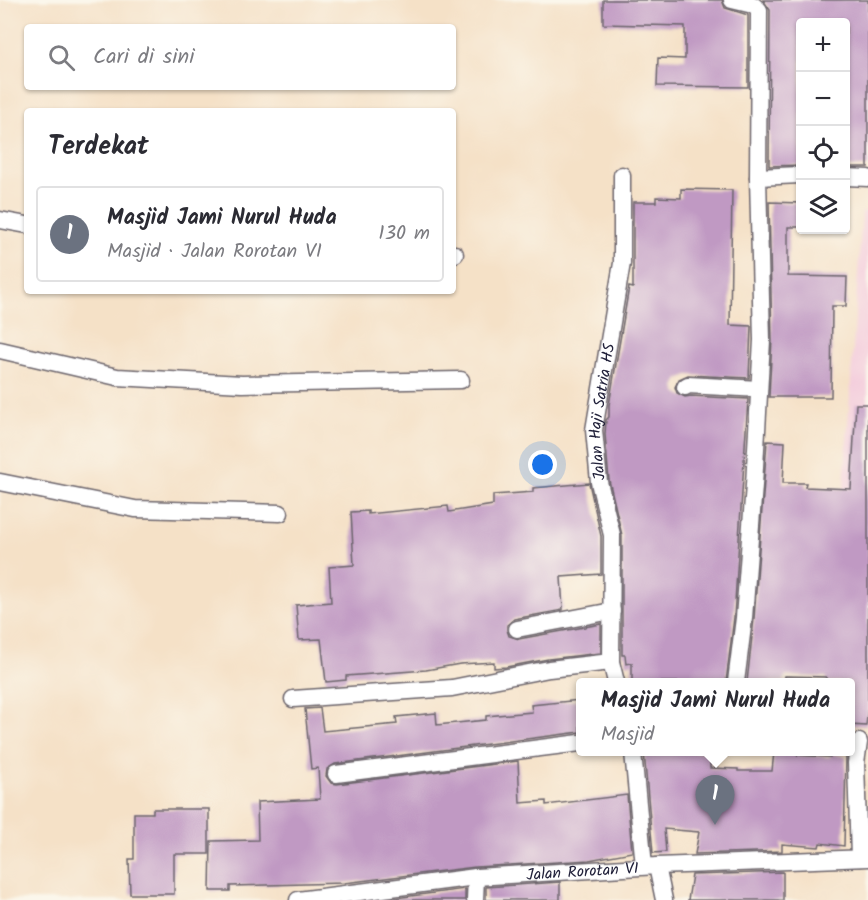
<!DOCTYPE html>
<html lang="id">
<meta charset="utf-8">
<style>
body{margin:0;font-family:Kalam,sans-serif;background:#f7f7f7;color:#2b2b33}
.controls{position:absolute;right:18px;top:18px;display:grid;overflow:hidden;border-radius:6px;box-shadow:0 2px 4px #0004}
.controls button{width:54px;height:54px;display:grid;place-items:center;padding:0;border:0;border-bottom:2px solid #e1e1e2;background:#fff;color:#2b2b33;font:30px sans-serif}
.you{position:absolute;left:543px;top:465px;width:21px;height:21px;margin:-15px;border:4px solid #fff;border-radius:50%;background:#1a73e8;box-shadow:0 0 0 9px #1a73e833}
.badge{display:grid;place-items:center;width:39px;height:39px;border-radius:50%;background:#2563eb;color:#fff;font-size:20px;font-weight:700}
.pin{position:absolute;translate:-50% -50px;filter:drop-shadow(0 2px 3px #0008)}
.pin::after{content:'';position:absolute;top:32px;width:21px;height:18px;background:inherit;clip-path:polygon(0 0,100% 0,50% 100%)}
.popup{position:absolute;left:576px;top:678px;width:279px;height:78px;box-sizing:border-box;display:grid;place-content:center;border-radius:6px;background:#fff;filter:drop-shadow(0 2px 4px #0005);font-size:20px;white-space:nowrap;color:#7c7c81}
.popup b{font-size:22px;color:#2b2b33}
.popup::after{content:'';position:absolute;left:50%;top:100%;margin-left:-12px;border:12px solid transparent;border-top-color:#fff}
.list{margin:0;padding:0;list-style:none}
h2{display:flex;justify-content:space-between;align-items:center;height:78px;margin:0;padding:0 24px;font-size:26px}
h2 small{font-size:20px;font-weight:400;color:#7c7c81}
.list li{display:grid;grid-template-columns:39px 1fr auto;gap:18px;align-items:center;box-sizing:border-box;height:96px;margin:0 12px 12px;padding:0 12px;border:2px solid #e1e1e2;border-radius:6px}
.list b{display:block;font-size:22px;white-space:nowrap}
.list p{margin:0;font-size:20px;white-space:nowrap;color:#7c7c81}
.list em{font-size:20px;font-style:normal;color:#7c7c81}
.icon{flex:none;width:33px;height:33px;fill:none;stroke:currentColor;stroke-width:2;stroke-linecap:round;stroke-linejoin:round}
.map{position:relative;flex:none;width:868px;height:900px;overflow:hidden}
.search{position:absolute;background:#fff;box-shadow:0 2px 4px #0004;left:24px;top:24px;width:432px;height:66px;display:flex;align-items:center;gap:15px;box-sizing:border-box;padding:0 21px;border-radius:6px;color:#7c7c81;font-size:22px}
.panel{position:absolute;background:#fff;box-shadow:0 2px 4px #0004;left:24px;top:108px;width:432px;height:186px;border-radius:6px}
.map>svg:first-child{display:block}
.built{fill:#f4cfdd}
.building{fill:#c099c3}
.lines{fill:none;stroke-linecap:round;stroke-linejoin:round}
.minor-casing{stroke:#6c656c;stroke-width:19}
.minor{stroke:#fff;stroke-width:16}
.labels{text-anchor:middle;stroke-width:4.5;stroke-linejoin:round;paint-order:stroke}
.street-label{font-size:16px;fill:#22223b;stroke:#fbf7ec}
</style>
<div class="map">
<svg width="868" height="900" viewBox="0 0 868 900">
<rect width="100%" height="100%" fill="#fbf7ec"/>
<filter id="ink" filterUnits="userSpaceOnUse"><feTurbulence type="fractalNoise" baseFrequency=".0167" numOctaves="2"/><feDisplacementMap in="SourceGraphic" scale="12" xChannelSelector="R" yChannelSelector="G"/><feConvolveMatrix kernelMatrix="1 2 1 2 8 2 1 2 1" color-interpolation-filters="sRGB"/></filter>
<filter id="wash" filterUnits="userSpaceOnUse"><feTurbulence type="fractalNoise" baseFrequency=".008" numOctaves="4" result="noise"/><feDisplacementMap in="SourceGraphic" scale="24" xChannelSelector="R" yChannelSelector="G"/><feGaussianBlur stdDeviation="1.35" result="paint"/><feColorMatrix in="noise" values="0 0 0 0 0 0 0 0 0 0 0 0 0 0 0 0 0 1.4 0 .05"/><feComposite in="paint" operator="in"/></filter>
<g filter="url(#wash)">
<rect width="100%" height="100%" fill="#f5e1c7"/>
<polygon class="built" points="862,212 868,212 868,704 850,682 845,682 847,644 834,639"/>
<g id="blocks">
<g class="building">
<polygon points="603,0 722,0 725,8 748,15 748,87 657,86 658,58 685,59 685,26 603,24"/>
<polygon points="763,0 868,0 868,167 846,167 846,22 801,22 801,165 769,166 770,10"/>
<polygon points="681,189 732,190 730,325 751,326 749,378 688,375 679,379 675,387 677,393 685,397 691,396 748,399 734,617 726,682 632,682 632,663 626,664 625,655 622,655 622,535 609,480 605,434 606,420 609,417 609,405 629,287 633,288 633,202 656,202 656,197 681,198"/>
<polygon points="769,202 801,203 801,227 788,227 788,276 847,277 846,306 832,306 831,397 769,397 772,340"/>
<polygon points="856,404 868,404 868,707 866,726 850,725 850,682 826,682 826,677 785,676 784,682 747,682 754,619 767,441 785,442 783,483 806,483 805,487 851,489"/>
<polygon points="589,483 601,536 601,574 561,577 563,610 514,619 507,625 507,630 509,636 519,639 601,624 601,653 548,659 506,667 494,668 494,662 460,664 426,670 346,676 346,680 326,682 321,639 299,640 296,605 331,602 329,567 354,565 351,512 368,511 368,514 448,506 449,512 493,505 493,495 533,492 533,488"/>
<polygon points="580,700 580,732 335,764 327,769 326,776 331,783 337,784 518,761 520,803 546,801 546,805 627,795 632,852 589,860 475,867 344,883 230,886 230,891 210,891 211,841 258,840 257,802 320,799 318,768 311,769 305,709 320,708 323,731 397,724 396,717 436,713 437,725 486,720 486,716 532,712 531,705"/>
<polygon points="644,752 710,752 710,768 738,769 738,771 772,771 774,752 798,752 797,755 830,757 830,753 846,757 844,846 820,843 819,847 782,844 782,851 695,854 699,832 664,829 666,852 653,853"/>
<polygon points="153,809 209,809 209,854 174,854 174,894 130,894 129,859 134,859 134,813 153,813"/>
<polygon points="783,872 783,900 688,900 692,875"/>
<polygon points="560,882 560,900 486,900 486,887"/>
<polygon points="465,889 465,900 380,900"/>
</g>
</g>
</g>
<g filter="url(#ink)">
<use href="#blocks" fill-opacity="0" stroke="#6c656c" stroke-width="1.5"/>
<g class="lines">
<defs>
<g id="minor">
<polyline points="732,0 753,5 759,10 758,177 762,340 754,485 744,618 736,682"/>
<polyline points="758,177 800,175"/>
<polyline points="846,177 868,178"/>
<polyline points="0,220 27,225"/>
<polyline points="453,254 455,254"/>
<polyline points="0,350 117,377 242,384 461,380"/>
<polyline points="685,387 688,385 759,389"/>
<polyline points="0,482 135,509 280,513"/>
<polyline points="517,629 612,611"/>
<path id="s1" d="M 616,682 L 611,662 L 612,535 L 599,482 L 594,430 L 622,263 L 622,175"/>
<polyline points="293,699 452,688 549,669 611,662"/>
<polyline points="859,742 856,763 859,858"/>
<polyline points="633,752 644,866"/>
<polyline points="336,774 580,743"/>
<polyline points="657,866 664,900"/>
<path id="s2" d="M 298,900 L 476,877 L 657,866 L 868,858"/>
<polyline points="475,900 476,877"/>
</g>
</defs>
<use href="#minor" class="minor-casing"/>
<use href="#minor" class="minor"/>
</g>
</g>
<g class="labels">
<g class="street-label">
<text dy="6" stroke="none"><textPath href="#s1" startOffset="273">Jalan Haji Satria HS</textPath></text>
<text dy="6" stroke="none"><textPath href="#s2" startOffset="286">Jalan Rorotan VI</textPath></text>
</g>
</g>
</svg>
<div class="controls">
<button>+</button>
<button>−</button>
<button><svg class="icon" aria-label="locate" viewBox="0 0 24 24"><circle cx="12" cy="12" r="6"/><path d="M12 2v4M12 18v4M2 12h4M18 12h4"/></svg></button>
<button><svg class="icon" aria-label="layers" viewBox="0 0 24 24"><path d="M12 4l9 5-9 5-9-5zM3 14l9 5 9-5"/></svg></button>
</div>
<div class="you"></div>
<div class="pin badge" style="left:715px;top:825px;background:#6b7280">1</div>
<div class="popup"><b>Masjid Jami Nurul Huda</b>Masjid</div>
<div class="search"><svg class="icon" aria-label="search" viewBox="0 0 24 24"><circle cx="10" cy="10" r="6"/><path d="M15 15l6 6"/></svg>Cari di sini</div>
<section class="panel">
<h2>Terdekat<small></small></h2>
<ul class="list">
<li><span class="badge" style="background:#6b7280">1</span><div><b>Masjid Jami Nurul Huda</b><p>Masjid · Jalan Rorotan VI</p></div><em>130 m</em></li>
</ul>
</section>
</div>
